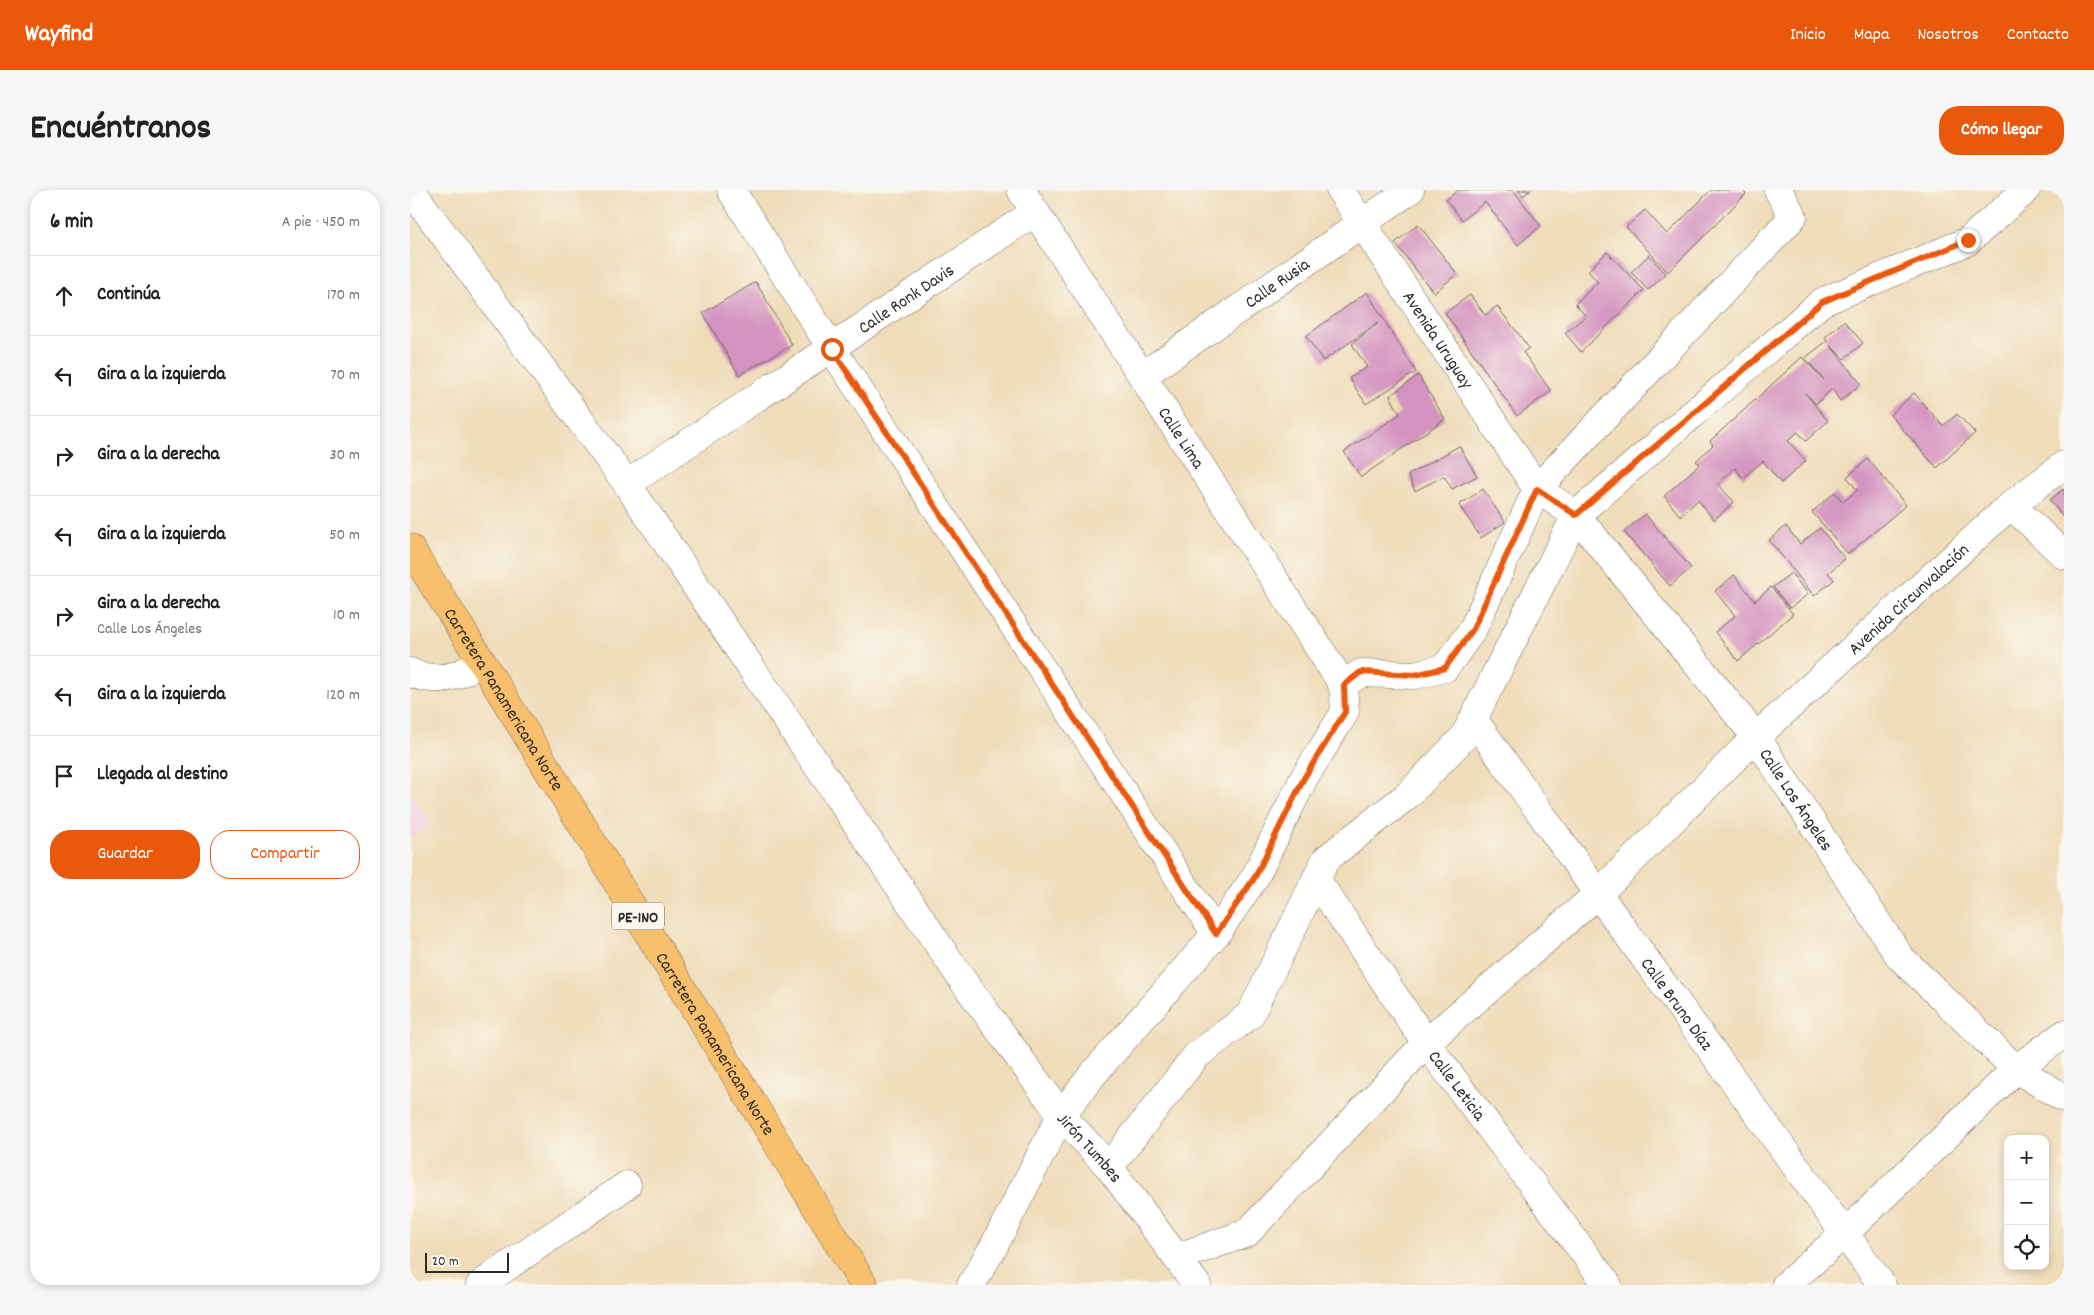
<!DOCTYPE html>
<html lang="es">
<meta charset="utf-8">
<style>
body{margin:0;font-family:Dekko,sans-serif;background:#f6f6f6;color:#222}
.controls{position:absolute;right:15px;bottom:15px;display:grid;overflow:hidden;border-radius:10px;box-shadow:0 2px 8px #0003}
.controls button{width:45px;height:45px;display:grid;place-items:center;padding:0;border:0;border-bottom:1px solid #e0e0e0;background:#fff;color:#222;font:25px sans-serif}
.scale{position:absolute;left:15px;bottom:12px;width:84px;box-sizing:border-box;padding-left:5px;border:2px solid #2b2b2b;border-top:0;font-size:14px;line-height:18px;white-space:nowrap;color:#2b2b2b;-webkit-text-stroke:4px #fbf7ec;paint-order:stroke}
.stop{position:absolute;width:15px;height:15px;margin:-11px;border:4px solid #ea580c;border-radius:50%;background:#fff}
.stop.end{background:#ea580c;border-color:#fff;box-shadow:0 1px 5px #0008}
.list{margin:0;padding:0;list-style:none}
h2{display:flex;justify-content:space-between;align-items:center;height:65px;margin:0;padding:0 20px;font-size:21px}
h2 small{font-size:16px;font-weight:400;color:#767676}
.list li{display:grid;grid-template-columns:32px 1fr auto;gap:15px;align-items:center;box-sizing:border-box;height:80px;padding:0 20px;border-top:1px solid #e0e0e0}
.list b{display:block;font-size:19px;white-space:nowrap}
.list p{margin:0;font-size:16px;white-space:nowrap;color:#767676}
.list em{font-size:16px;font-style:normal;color:#767676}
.actions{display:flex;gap:10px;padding:15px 20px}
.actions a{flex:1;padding:11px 0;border:1px solid #ea580c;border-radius:20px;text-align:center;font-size:18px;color:#ea580c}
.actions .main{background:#ea580c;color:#fff}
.icon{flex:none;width:28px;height:28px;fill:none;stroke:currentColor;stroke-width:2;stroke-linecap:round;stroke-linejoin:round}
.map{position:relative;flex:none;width:1654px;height:1095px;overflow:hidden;border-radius:20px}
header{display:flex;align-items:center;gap:30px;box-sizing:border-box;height:70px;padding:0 25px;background:#ea580c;color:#fff}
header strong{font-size:24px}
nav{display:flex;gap:28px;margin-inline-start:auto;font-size:18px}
.intro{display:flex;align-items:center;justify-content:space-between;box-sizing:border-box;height:120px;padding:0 30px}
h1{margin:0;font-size:35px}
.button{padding:12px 22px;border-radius:20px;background:#ea580c;color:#fff;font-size:18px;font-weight:700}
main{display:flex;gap:30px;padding:0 30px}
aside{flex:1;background:#fff;border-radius:20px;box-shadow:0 2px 8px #0003}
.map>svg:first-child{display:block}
.built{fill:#f0d0e5}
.building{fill:#d493c0}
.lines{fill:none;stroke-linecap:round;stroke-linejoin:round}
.minor-casing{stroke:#70695d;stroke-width:29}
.primary-casing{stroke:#70695d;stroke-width:29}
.minor{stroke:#fff;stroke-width:28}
.primary{stroke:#f8bf6c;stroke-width:28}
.route{stroke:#ea580c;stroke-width:6}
.labels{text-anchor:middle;stroke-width:4;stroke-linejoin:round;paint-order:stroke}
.shield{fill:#fbf7ec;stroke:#696865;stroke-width:1}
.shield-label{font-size:16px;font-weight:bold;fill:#2b2b2b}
.street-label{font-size:18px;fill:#2b2b2b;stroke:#fbf7ec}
</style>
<header>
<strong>Wayfind</strong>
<nav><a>Inicio</a><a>Mapa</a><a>Nosotros</a><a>Contacto</a></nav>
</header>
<div class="intro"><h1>Encuéntranos</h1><a class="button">Cómo llegar</a></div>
<main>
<aside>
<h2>6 min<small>A pie · 450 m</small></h2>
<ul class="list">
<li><svg class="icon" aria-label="ahead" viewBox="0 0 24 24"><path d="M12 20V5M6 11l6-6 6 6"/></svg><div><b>Continúa</b></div><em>170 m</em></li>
<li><svg class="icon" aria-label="left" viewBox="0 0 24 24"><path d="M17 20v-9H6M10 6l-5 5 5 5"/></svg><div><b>Gira a la izquierda</b></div><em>70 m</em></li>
<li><svg class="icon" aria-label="right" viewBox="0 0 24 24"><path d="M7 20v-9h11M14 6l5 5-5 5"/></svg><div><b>Gira a la derecha</b></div><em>30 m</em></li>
<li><svg class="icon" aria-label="left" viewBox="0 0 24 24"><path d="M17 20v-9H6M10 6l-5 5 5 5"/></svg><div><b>Gira a la izquierda</b></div><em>50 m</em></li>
<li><svg class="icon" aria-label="right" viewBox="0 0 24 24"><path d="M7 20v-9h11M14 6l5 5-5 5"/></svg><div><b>Gira a la derecha</b><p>Calle Los Ángeles</p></div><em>10 m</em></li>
<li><svg class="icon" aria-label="left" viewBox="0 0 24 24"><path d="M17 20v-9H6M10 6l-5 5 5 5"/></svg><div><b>Gira a la izquierda</b></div><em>120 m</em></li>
<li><svg class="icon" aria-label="arrive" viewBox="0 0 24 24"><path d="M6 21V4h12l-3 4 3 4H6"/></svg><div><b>Llegada al destino</b></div></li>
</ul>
<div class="actions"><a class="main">Guardar</a><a>Compartir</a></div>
</aside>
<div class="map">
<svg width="1654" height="1095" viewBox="0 0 1654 1095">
<rect width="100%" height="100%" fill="#fbf7ec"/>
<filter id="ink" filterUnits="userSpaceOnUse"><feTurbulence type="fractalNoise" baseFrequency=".02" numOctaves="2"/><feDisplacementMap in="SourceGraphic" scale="10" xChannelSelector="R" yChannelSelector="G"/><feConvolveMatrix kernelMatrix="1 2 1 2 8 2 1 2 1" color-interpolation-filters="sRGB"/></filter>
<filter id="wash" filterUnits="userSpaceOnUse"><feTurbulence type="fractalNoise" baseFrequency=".0096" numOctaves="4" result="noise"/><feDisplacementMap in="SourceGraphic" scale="20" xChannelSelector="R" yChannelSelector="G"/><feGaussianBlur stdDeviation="1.12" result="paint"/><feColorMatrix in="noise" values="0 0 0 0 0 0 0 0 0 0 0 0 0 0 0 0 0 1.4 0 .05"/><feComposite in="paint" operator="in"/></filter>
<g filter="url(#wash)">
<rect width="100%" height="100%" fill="#efdcb9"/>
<polygon class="built" points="0,603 20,634 0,648"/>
<g id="blocks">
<g class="building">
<polygon points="1048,0 1103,0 1131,36 1108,55 1075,12 1052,30 1036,10"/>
<polygon points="1108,0 1120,0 1113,6"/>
<polygon points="1301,0 1332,0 1336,4 1258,82 1216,37 1235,20 1257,44"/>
<polygon points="1008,34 1047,84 1024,103 985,53"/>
<polygon points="1197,62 1234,100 1171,162 1155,143 1176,126 1165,114 1188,92 1178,81"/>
<polygon points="1239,65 1256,84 1238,100 1221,82"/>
<polygon points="346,92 382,155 329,185 293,123"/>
<polygon points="957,102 1006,182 956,214 939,188 957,177 942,154 968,133 913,171 896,146"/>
<polygon points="1060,105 1075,125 1087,116 1119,158 1113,162 1141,201 1107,226 1035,123"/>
<polygon points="1434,131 1453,153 1434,169 1420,155 1451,194 1430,211 1422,199 1406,214 1395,203 1418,231 1396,251 1388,242 1378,251 1396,271 1371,293 1353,271 1333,288 1325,278 1308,294 1324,312 1304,330 1288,310 1270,326 1254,306 1290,274 1286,271 1303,255 1300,251 1392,167 1414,190 1395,168 1417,151 1415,147"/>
<polygon points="1008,185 1035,229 951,287 934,262 990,224 980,206"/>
<polygon points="1504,203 1533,236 1547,224 1565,243 1527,278 1480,225"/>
<polygon points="1049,256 1067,286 1042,299 1034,286 1005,301 998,285"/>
<polygon points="1458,269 1496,315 1438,364 1402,322 1425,302 1433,312 1447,300 1437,287"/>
<polygon points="1073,299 1095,332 1071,348 1049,315"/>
<polygon points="1654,299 1654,329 1640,310"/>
<polygon points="1235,324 1281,378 1260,396 1214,342"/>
<polygon points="1376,336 1390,354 1410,338 1435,369 1418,383 1424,390 1404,406 1359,350"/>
<polygon points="1381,383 1398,404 1380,418 1363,397"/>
<polygon points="1324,385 1345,411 1361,397 1383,424 1328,471 1305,442 1325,426 1305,401"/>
</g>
</g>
</g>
<g filter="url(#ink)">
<use href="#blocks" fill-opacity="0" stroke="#70695d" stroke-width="1"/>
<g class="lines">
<defs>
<g id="minor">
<path id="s1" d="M 1,0 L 217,294 L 551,788 L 651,925 L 699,977 L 787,1095"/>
<polyline points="321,0 422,159 806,744"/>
<path id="s2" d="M 611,0 L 933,495"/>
<path id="s3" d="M 930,0 L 1127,299 L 1166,325 L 1346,547 L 1490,767 L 1606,879 L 1654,908"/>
<path id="s4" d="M 732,186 L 1000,0"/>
<path id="s5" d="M 217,294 L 625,22"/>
<polyline points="1601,315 1654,365"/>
<path d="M 0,482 C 5,486 10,486 15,487 C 37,492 53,483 72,472"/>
<path id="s6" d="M 1064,530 L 1188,704 L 1472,1095"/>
<path id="s7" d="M 906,689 L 1016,853 L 1198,1095"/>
<polyline points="699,977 786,866 840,825 916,669 998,605 1054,547 1166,325 1412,112 1558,51 1616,0"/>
<path id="s8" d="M 768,1067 L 837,1043 L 1016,853 L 1188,704 L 1346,547 L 1601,315 L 1654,275"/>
<polyline points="70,1095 217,995"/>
<polyline points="561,1095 584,1056 651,925 684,883 806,744 845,687 894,588 935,522 933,495 951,483 1005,485 1035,478 1063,439 1127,299 1383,27 1368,0"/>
<polyline points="1376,1095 1434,1044 1606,879 1654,844"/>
</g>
<g id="primary">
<path id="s9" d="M 0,358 L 72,472 L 454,1095"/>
</g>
</defs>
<use href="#minor" class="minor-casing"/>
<use href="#primary" class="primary-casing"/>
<use href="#minor" class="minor"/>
<use href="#primary" class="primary"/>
</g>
</g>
<g class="lines" filter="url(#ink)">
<polyline class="route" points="422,159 806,744 845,687 894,588 935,522 934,495 951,482 1005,485 1035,478 1063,439 1127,299 1166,325 1412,112 1558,50"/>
</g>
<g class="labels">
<rect class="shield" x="202" y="712.5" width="52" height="27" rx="4"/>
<g class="shield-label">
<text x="228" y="732">PE-1NO</text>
</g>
<g class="street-label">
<text dy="6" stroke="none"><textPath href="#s4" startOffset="164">Calle Rusia</textPath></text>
<text dy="6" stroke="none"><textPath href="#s5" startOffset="335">Calle Ronk Davis</textPath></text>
<text dy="6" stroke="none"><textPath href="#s3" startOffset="179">Avenida Uruguay</textPath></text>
<text dy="6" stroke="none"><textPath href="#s2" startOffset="295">Calle Lima</textPath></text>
<text dy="6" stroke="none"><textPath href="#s8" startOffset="990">Avenida Circunvalación</textPath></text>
<text dy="6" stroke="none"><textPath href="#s9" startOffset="178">Carretera Panamericana Norte</textPath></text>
<text dy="6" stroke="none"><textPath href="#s3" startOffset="765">Calle Los Ángeles</textPath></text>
<text dy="6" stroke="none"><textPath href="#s6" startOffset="349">Calle Bruno Díaz</textPath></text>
<text dy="6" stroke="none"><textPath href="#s9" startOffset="582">Carretera Panamericana Norte</textPath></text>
<text dy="6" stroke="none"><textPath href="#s7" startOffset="250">Calle Leticia</textPath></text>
<text dy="6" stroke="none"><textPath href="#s1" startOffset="1174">Jirón Tumbes</textPath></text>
</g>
</g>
</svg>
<div class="controls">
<button>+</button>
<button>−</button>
<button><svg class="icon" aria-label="locate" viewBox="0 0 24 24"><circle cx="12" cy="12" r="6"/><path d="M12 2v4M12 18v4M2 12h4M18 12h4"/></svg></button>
</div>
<div class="scale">20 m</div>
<div class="stop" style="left:422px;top:159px"></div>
<div class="stop end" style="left:1558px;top:50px"></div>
</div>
</main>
